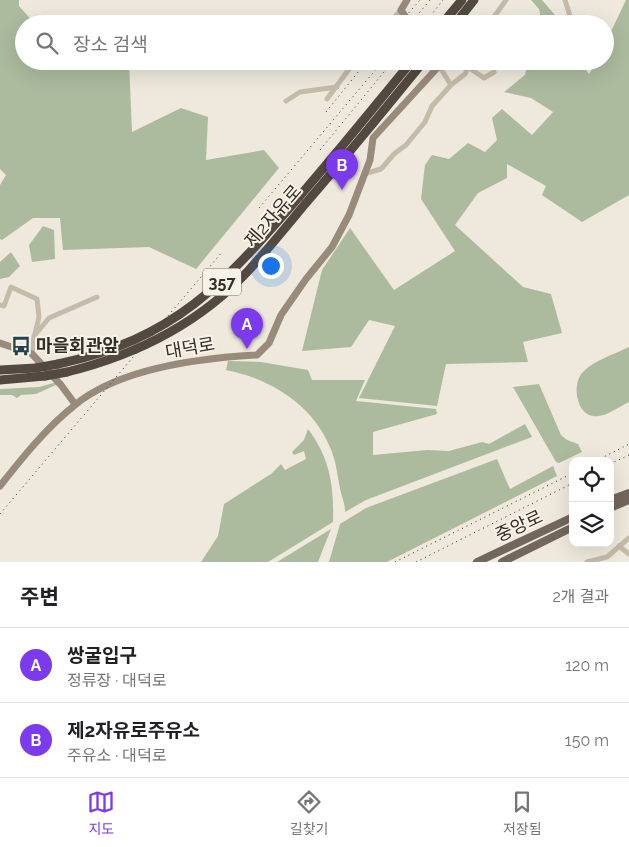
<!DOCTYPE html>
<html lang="ko">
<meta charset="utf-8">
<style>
body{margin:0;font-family:Raleway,"Noto Sans KR",sans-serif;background:#f6f6f6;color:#202124}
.controls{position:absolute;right:15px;bottom:15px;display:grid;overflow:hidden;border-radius:10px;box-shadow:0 5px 20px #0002}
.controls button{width:45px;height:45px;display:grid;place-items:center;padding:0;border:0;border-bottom:1px solid #e0e0e0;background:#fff;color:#202124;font:25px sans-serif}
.you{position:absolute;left:270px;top:265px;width:18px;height:18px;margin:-12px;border:4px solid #fff;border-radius:50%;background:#1a73e8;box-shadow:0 0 0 8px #1a73e833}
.badge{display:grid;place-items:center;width:32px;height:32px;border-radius:50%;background:#7c3aed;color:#fff;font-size:16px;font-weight:700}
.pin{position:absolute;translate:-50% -41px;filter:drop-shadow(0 1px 2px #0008)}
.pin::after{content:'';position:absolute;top:26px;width:18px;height:15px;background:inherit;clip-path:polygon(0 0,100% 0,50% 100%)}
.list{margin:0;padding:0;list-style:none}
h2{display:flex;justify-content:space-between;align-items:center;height:65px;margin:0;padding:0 20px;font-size:21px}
h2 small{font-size:16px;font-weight:400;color:#757577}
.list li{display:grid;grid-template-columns:32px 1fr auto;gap:15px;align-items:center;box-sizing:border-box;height:75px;padding:0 20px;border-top:1px solid #e0e0e0}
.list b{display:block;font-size:19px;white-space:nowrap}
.list p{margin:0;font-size:16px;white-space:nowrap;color:#757577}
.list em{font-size:16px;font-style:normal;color:#757577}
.icon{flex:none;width:28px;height:28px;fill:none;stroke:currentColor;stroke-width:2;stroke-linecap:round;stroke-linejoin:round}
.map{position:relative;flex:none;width:629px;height:562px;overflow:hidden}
.search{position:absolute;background:#fff;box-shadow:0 5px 20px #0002;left:15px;right:15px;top:15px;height:55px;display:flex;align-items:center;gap:12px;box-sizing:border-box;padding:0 18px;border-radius:28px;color:#757577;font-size:19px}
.sheet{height:215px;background:#fff}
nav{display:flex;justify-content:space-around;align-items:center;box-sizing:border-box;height:70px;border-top:1px solid #e0e0e0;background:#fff;font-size:14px;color:#757577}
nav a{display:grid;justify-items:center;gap:2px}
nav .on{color:#7c3aed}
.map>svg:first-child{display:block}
.green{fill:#acbb9e}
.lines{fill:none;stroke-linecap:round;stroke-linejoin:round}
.street{stroke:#c5bba9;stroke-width:5}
.secondary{stroke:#988b7b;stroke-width:7}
.primary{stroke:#73675b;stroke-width:8}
.highway{stroke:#534940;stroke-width:9}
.rail{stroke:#332e28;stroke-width:1;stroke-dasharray:1 4;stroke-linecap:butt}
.highway-bridge{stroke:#534940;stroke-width:9}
.labels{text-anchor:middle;stroke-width:4;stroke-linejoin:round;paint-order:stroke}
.shield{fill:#f7f2e7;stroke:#6e6961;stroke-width:1}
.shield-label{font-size:16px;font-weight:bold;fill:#332e28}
.street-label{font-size:18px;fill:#332e28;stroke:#f7f2e7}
.poi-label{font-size:18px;font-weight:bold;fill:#332e28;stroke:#f7f2e7;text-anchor:start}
</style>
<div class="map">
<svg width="629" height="562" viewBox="0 0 629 562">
<rect width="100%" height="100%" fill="#eee9dc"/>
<g class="green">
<polygon points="0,0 19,0 19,6 35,24 24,24 24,61 129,61 132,132 181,108 208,117 206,160 264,150 279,168 196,269 149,247 63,250 60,218 33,218 2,240 0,239 0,185 6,175 0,169"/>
<polygon points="531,0 542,0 555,15 556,24 542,24 539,9"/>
<polygon points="626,0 629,0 629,195 582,222 542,195 546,186 507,164 507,178 478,193 455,225 523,287 551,294 562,333 523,342 528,362 446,364 437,406 359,398 395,326 369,320 351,347 302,351 322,270 350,228 394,290 455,251 421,199 425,165 432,155 449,159 468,143 485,152 497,140 492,118 502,109 532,135 553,112 531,98 504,92 525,75 528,61 579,61 589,74 597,61 605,61 605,44"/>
<polygon points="43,226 54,230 55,259 32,262 29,245"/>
<polygon points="11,252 20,266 9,277 0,279 0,262"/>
<path d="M 629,347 L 629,402 C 618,407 605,418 593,416 C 576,414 571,382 584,371 C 595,360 615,354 629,347 Z"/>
<path d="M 228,361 L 261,362 L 308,370 L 312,380 L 365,380 L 356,401 L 436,409 L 437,414 L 373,432 L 373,455 L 427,450 L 449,451 L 482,442 L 489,444 L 525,424 L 532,437 L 366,500 L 345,512 C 345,504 343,500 341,493 C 338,480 337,466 332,452 C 315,406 272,379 226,370 Z"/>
<polygon points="57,382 58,384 36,394 21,395 17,398 12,395 0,395 0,389 39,387"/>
<polygon points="539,384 561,435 567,440 578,444 582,452 559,463 556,462 513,387"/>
<path d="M 308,429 C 330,458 334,486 333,522 L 268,562 L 201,562 L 218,536 L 224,504 L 271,474 L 281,464 L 285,470 L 306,459 L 304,451 L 294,455 L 292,452 L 304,440 Z"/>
<polygon points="497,459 510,489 553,466 557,476 387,562 329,562 340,524 366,508"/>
<polygon points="331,529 318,562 277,562"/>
</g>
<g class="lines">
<g class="street">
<polyline points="565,0 570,16 568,24"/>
<polyline points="388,24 401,10"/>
<polyline points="489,24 506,0"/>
<polyline points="199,61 205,64 209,61"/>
<polyline points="439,66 451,85"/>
<polyline points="468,67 484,78 494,72"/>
<polyline points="327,99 355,61"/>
<polyline points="286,101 300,92 337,87"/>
<polyline points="364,174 381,169 394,154 406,145 425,122 432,106 451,85 465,74 471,61"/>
<polyline points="0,305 4,306 11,287 37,299 39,317 35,334"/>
<polyline points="32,354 34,336 49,318 97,297"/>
<polyline points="619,546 629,554"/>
<polyline points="587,562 607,557 629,538"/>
</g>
<g class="secondary">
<polyline points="407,0 401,10 410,24"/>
<polyline points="0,343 32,354 61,385 75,404"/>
<path d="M 0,486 C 23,457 46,428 75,405 C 120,368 202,358 257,355 L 269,343 L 281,315 L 306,279 L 332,247 L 349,215 L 370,160 L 373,138 L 439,66 L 436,61"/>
</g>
<g class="primary">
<polyline points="610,500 629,493"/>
<polyline points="610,508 629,500"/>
<polyline points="477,562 573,517"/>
<polyline points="502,562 573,527"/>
</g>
<g class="highway">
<polyline points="442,24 462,0"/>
<polyline points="455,24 474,0"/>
<path d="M 58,364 C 175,339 224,284 298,198 C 337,153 374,107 412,61"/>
<polyline points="0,370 36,368"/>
<path d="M 67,372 C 136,355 200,323 249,270 C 268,249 287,226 305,204 C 346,157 385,109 424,61"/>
<polyline points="0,380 45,376"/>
</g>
<g class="rail">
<polyline points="399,24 420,0"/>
<polyline points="410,24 430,0"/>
<polyline points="424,24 443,0"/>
<polyline points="326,112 367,61"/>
<polyline points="320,150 393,61"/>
<polyline points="259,208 383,61"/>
<polyline points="596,461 629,444"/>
<polyline points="610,464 629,455"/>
<polyline points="0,514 223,251"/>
<polyline points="395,562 573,473"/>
<polyline points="416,562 573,483"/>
</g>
<g class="highway-bridge">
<polyline points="36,368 58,364"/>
<polyline points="45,376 67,372"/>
</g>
</g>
<defs>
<symbol id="bus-bare" viewBox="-9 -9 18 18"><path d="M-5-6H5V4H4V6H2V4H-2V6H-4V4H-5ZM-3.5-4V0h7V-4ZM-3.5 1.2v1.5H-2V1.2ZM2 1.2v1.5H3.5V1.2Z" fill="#23444f" stroke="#f7f2e7" stroke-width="2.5" paint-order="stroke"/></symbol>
</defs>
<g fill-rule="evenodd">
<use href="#bus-bare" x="7" y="332" width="28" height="28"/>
</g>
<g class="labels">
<rect class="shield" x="203" y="268.5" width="38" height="27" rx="4"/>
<g class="shield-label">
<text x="222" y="288">357</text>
</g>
<g class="street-label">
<text transform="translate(273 216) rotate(-49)" y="6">제2자유로</text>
<text transform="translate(190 348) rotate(-10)" y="6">대덕로</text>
<text transform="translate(519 526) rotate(-25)" y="6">중앙로</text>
</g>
<g class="poi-label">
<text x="36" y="352">마을회관앞</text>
</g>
</g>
</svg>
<div class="controls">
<button><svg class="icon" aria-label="locate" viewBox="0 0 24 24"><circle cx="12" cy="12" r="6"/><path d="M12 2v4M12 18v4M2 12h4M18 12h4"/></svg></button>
<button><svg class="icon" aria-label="layers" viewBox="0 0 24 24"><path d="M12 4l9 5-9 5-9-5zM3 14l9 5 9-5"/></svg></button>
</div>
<div class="you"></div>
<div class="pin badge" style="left:247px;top:349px">A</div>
<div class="pin badge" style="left:342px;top:190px">B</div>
<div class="search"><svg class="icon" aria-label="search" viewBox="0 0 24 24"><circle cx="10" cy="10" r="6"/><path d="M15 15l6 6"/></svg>장소 검색</div>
</div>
<section class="sheet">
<h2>주변<small>2개 결과</small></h2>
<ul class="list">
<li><span class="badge">A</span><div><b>쌍굴입구</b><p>정류장 · 대덕로</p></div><em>120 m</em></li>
<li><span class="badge">B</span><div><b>제2자유로주유소</b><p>주유소 · 대덕로</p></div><em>150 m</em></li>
</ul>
</section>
<nav>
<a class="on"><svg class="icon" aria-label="map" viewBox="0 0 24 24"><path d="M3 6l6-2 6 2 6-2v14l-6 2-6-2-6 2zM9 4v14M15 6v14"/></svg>지도</a>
<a><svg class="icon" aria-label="directions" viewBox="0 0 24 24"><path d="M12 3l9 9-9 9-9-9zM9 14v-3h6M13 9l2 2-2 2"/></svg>길찾기</a>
<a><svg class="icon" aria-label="saved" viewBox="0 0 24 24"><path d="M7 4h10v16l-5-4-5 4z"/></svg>저장됨</a>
</nav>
